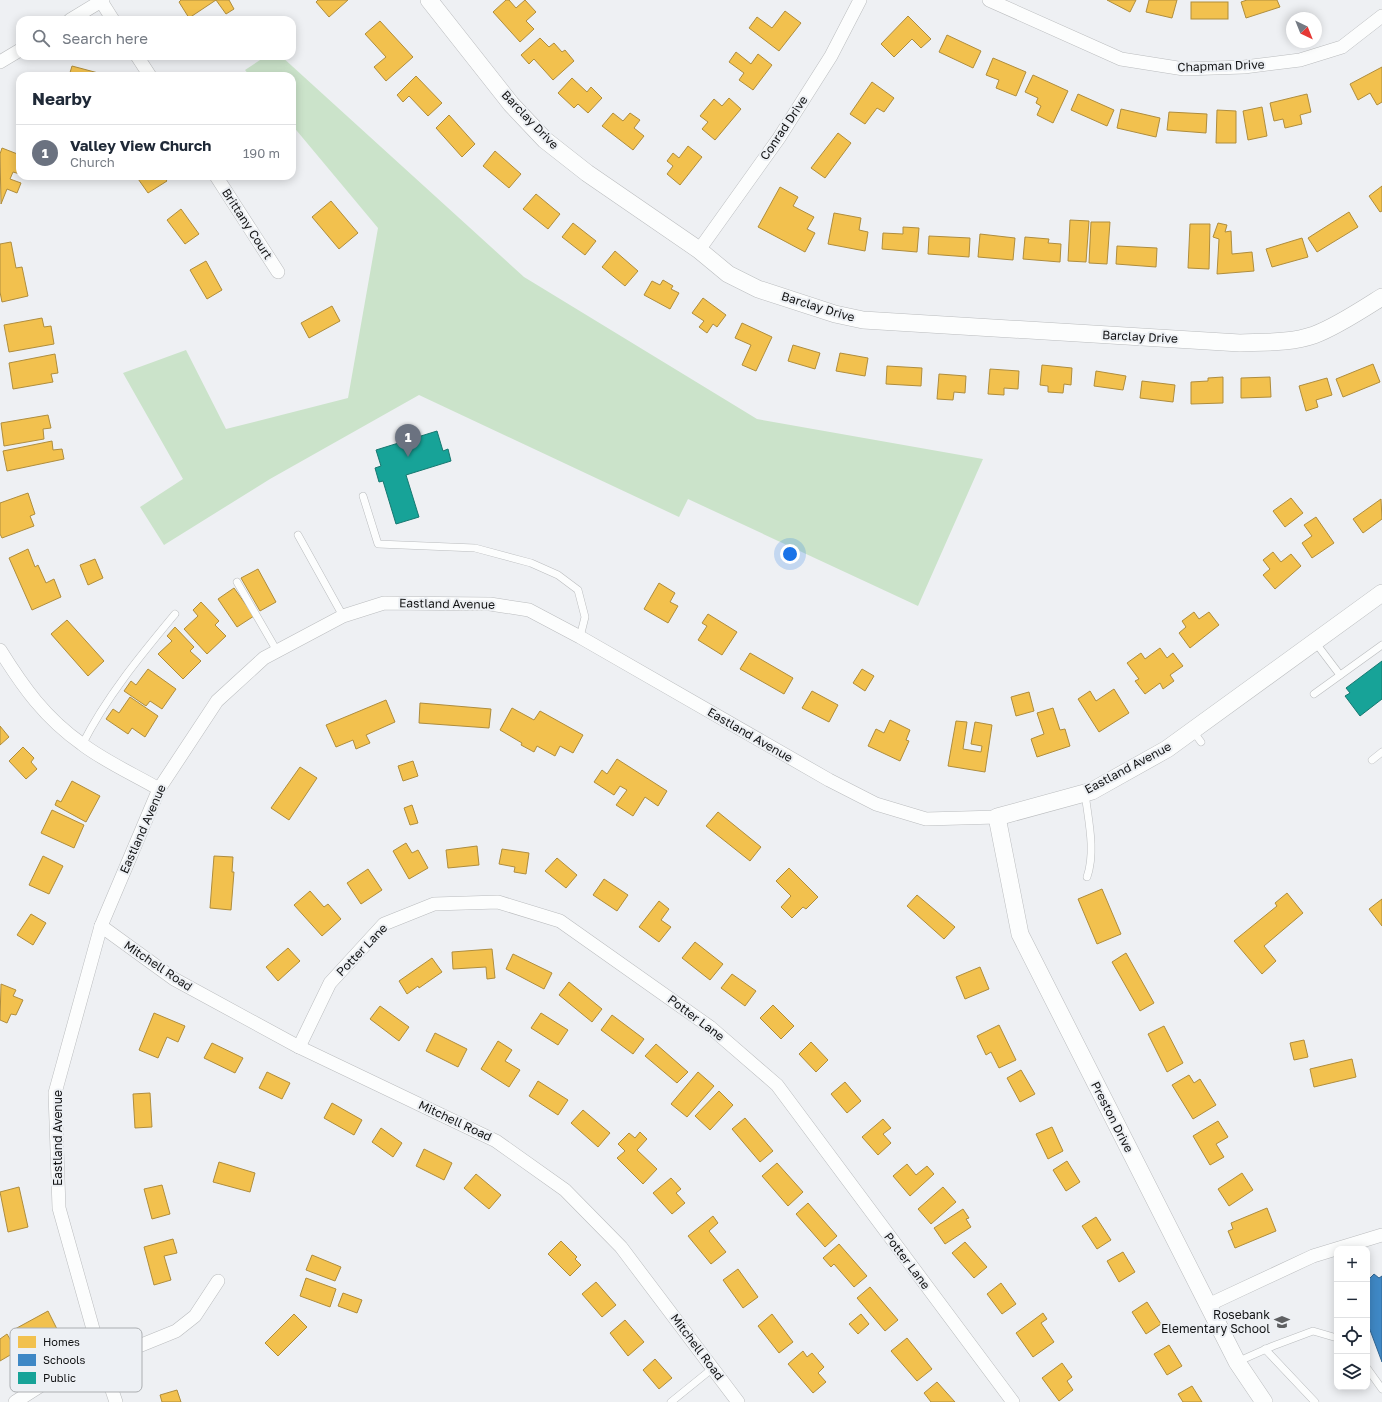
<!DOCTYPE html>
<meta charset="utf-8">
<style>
body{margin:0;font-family:"Golos Text",sans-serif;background:#f6f6f7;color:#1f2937}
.controls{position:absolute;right:12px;bottom:12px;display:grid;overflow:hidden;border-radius:8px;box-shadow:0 2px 10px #0003}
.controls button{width:36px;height:36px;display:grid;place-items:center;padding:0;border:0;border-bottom:1px solid #e0e1e3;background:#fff;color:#1f2937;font:20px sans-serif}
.compass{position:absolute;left:1286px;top:12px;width:36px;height:36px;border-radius:50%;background:#fff;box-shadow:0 2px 10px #0003;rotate:137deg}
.you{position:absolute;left:790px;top:554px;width:14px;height:14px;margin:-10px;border:3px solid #fff;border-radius:50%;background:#1a73e8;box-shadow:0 0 0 6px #1a73e833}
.badge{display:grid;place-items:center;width:26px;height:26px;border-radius:50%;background:#5f6062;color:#fff;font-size:13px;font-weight:700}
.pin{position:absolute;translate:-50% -33px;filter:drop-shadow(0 1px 2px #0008)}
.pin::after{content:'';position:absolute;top:21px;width:14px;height:12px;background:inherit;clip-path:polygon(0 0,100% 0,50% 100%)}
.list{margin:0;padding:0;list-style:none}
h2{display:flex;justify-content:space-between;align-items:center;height:52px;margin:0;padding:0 16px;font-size:17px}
h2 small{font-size:13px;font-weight:400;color:#747a83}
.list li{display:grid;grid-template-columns:26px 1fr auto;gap:12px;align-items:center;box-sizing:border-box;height:56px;padding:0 16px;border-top:1px solid #e0e1e3}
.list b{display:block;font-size:15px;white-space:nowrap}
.list p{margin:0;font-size:13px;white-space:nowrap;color:#747a83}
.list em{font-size:13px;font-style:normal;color:#747a83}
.icon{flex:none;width:22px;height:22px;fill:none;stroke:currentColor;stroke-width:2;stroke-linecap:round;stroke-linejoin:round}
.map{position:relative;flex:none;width:1382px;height:1402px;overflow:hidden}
.search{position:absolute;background:#fff;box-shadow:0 2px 10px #0003;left:16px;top:16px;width:280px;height:44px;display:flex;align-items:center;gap:10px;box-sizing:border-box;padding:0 14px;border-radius:12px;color:#747a83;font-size:15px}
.panel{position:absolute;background:#fff;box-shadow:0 2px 10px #0003;left:16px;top:72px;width:280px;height:108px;border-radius:12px}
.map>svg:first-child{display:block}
.green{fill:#cbe3ca}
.homes{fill:#f2c14e;stroke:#af8d3d}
.schools{fill:#3f88c5;stroke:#326590}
.public{fill:#17a398;stroke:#167870}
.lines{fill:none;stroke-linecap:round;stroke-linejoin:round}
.service-casing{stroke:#babcbe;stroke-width:8}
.minor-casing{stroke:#babcbe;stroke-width:14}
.tertiary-casing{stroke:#babcbe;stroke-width:18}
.service{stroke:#fcfdfd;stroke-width:7}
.minor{stroke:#fcfdfd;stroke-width:13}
.tertiary{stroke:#fcfdfd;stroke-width:17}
.labels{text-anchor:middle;stroke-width:4;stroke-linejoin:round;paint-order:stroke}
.street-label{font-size:12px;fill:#121314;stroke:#edf0f4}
.poi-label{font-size:12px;fill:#121314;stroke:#edf0f4;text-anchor:end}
.key{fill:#edf0f4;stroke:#abaeb1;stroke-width:1}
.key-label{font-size:11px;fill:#121314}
</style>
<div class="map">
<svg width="1382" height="1402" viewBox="0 0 1382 1402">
<rect width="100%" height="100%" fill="#eef0f3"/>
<polygon class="green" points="266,56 281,56 524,277 757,419 983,459 918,606 688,499 679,517 419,395 270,479 164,545 140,507 183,479 123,373 186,350 226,429 348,398 378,228 292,125 292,76 250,76 245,70"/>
<g class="homes">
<polygon points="181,0 216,0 189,18 179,2"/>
<polygon points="216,0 229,0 234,9 226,14"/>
<polygon points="318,0 348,0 329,17 316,2"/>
<polygon points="506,0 509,0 516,8 525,0 536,12 526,21 534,29 520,42 493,12"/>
<polygon points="1107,0 1136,0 1130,12"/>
<polygon points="1149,0 1177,0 1172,18 1146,12"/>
<polygon points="1247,0 1277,0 1280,7 1246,18 1241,2"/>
<rect x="1191" y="2" width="37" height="17"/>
<polygon points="785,11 801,23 779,51 749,28 757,17 772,28"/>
<polygon points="908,16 931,39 921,48 912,39 894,57 881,44"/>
<polygon points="380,21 413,57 386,81 374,67 386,57 365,34"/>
<polygon points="947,35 981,51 973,68 939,52"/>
<polygon points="540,38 549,47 554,43 562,52 565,50 574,61 553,80 534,59 529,64 521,55"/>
<polygon points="736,52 751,64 758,54 772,65 753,90 739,80 744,73 729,62"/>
<polygon points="993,58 1026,72 1016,96 996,88 999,80 986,75"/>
<polygon points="72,66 102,74 101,76 69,76"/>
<polygon points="1382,67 1382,102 1377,105 1370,93 1358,100 1350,84"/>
<polygon points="1033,75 1068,91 1053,123 1037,115 1041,106 1036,103 1038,98 1025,92"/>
<polygon points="416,76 442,103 428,116 409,96 403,102 397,95"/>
<polygon points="572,78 587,92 591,87 602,98 588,113 578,104 574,108 558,93"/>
<polygon points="872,82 894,98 884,112 877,108 865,124 850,114"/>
<polygon points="1078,94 1114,110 1107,126 1071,110"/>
<polygon points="1307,94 1311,112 1300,115 1302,124 1285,128 1283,119 1274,121 1270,103"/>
<polygon points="729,98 741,109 715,140 702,129 708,122 700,116 714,99 722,106"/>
<polygon points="1262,107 1267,136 1248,140 1243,111"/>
<polygon points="1121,109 1160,118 1156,137 1117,128"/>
<polygon points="1217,110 1236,111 1236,143 1216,143"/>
<polygon points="1169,112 1207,114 1206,133 1167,130"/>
<polygon points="613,113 623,121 630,113 640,120 634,128 644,136 633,150 602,126"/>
<polygon points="449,115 475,144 462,157 436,128"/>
<polygon points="838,133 851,143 825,178 811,168"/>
<polygon points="688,146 702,157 680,185 667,174 673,166 667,161 673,153 679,158"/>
<polygon points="2,148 20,155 20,174 13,172 10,179 21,183 17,193 7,189 1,204 0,154"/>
<polygon points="495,151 521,174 509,188 483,166"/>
<polygon points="136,176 163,176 167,181 148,193"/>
<polygon points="1382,186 1382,211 1380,212 1369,196"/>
<polygon points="780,187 798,197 793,206 814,217 807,229 815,233 805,252 758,227"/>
<polygon points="536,194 560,214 548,229 523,209"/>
<polygon points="331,201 358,233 339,249 312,217"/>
<polygon points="181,209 199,234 185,244 167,220"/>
<polygon points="1349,212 1358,227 1317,252 1308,238"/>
<polygon points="834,213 861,218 859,230 868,232 865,251 828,244"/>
<polygon points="1070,220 1089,221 1086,262 1068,261"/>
<polygon points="1091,222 1110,222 1107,264 1089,263"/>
<polygon points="573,223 596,241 585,255 562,237"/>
<polygon points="1218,223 1227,225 1225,232 1231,231 1232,254 1252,252 1254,271 1217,274 1219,239 1213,237"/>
<polygon points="1190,224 1210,224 1209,269 1188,268"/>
<polygon points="903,227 919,228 917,252 882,249 883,233 903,234"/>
<polygon points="980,234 1015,238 1013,260 978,257"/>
<polygon points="929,236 970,238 969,257 928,254"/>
<polygon points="1025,237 1049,239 1048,243 1061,244 1060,262 1023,259"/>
<polygon points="1302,238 1308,257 1272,267 1266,249"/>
<polygon points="11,242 16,268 22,267 28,296 2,302 0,292 0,244"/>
<polygon points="1117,246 1157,248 1156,267 1116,264"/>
<polygon points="615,251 638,271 625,286 602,267"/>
<polygon points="206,261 222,290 207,299 190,270"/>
<polygon points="663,280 673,286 671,289 679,293 670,309 644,295 652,281 660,285"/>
<polygon points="703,298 726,315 717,327 713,324 707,333 699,327 704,321 692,313"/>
<polygon points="332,306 340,321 309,338 301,323"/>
<polygon points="42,318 44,327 51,326 54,344 9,352 4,325"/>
<polygon points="742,323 772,337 756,371 742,365 751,345 735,338"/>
<polygon points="793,345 820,353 815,369 788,361"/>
<polygon points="840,353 868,358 865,376 836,371"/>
<polygon points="55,354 58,373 51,374 53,382 13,389 9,363"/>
<polygon points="1373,364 1380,382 1343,397 1336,379"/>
<polygon points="1042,365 1072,368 1071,385 1064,384 1063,393 1048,392 1048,386 1040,385"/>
<polygon points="887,366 922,368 921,386 886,384"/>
<polygon points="990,369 1019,371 1018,389 1004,388 1004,395 988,394"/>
<polygon points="1096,371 1126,376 1123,390 1094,386"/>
<polygon points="939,374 966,376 965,393 954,392 953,400 937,399"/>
<polygon points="1223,377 1223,403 1191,404 1191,382 1208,381 1208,378"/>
<polygon points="1270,377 1271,397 1241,398 1241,378"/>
<polygon points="1327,378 1332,395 1316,400 1318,407 1306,411 1299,386"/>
<polygon points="1142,381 1175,385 1173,402 1140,398"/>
<polygon points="48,415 51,428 43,429 44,439 4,446 1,423"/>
<polygon points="52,441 53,450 62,449 64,459 7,471 3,451"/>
<polygon points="28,493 35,514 30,516 34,526 2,538 0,534 0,503"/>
<polygon points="1291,498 1303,513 1285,527 1273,511"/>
<polygon points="1381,499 1382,519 1363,533 1353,519"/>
<polygon points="1316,517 1334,543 1312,558 1302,543 1312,536 1304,525"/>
<polygon points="28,549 35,567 38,565 46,583 54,579 61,597 32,610 9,558"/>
<polygon points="1273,552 1281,562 1291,554 1301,566 1275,589 1263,575 1270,569 1263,560"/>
<polygon points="95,559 103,578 88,585 80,565"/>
<polygon points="258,569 276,602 260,611 241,578"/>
<polygon points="659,583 675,593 670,602 678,606 668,623 644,609"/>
<polygon points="234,588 254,616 237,627 218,599"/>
<polygon points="201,602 219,621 215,625 226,636 207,654 184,629 198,616 193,610"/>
<polygon points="1194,612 1199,619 1209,612 1219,625 1190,648 1179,633 1186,627 1182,621"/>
<polygon points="708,614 737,632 722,655 698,640 707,626 702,623"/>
<polygon points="67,620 104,661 88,676 51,634"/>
<polygon points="175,627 194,647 190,651 201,661 183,679 158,654 172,641 167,636"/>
<polygon points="1160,648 1167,658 1173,653 1183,666 1170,675 1174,681 1163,689 1160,683 1145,694 1135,681 1139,679 1127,663 1141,653 1145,659"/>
<polygon points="750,653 793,678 784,694 740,669"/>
<polygon points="148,669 176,689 162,709 150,701 146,706 124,691 131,681 136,685"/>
<polygon points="862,669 874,676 865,691 853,683"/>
<polygon points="1114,689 1129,713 1099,732 1078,699 1090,691 1096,701"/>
<polygon points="812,691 838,705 829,722 802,708"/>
<polygon points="1029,692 1034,711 1016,716 1011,697"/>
<polygon points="130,697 158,716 145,737 132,728 128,734 106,719 113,709 119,713"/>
<polygon points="386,700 395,722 366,735 370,743 356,749 353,740 336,747 326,725"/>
<polygon points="420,703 491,709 489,728 419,723"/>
<polygon points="512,708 534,720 540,711 583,735 573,753 560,746 555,756 537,746 534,752 521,745 522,743 500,730"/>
<polygon points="1053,708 1060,730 1065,729 1070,746 1037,757 1031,739 1044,734 1037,713"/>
<polygon points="890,720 910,730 906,740 909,741 900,761 868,746 876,729 884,733"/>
<polygon points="956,721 967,722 963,749 981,752 982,746 971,744 975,722 992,725 985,772 948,766"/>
<polygon points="0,726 9,737 0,745"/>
<polygon points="23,747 34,758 31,762 37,769 26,779 9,761"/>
<polygon points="617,759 667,791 658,806 645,797 633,816 616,805 627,790 620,786 614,795 594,782 602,770 607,774"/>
<polygon points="413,761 418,776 403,781 398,766"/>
<polygon points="300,767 317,778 289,820 271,808"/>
<polygon points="72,781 100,796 86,822 55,805 57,800 61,802"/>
<polygon points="412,805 418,823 410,825 404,808"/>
<polygon points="52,810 84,825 74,848 41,833"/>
<polygon points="718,812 761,847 750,861 706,826"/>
<polygon points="406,843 412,853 418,850 428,868 409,879 393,851"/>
<polygon points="477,846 479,865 448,868 446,850"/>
<polygon points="502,849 529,853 526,874 514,872 515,867 499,864"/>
<polygon points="43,856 63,866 49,894 29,885"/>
<polygon points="214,856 233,857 232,872 234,872 231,910 210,908"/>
<polygon points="557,858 577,875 566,888 545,871"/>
<polygon points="789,868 818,897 806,909 803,907 792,918 781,907 791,896 776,881"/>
<polygon points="368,869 382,890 361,904 347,883"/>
<polygon points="604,879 628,895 617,911 593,895"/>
<polygon points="1102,889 1121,934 1097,944 1078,899"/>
<polygon points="310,891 324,907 328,904 341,919 322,936 294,905"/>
<polygon points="1287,893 1303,913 1264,946 1276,961 1262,974 1234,941 1277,906 1275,903"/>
<polygon points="917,895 955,927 944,939 907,906"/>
<polygon points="1382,899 1382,926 1369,909"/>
<polygon points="659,901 669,909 661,920 671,927 659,942 639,927"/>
<polygon points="31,914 46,923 33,945 17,935"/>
<polygon points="695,942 723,964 710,980 682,958"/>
<polygon points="288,948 300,961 278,981 266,967"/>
<polygon points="492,949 495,978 487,979 486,967 453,969 452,952"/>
<polygon points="1126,953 1154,1003 1140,1011 1112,962"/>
<polygon points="513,954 552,973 544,989 506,969"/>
<polygon points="432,958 442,972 419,988 418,986 407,994 399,981"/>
<polygon points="980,967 989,989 965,999 956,977"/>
<polygon points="732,974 756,991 745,1006 721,988"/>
<polygon points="569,982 602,1009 592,1022 559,995"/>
<polygon points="1,984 16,990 13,996 23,1000 16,1015 11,1014 7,1023 0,1020"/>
<polygon points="773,1005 794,1026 781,1039 760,1018"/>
<polygon points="380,1006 409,1027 399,1041 370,1019"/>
<polygon points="154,1013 185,1026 178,1042 167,1037 158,1058 139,1050"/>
<polygon points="541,1013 568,1030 558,1045 531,1028"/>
<polygon points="612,1015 644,1039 633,1054 601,1030"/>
<polygon points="999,1025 1016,1060 999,1068 991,1052 986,1055 977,1036"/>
<polygon points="1164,1026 1183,1063 1167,1072 1148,1034"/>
<polygon points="435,1033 467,1049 458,1067 426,1051"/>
<polygon points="1304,1040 1308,1057 1294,1060 1290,1043"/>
<polygon points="498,1041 512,1050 505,1061 520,1070 509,1087 481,1069"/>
<polygon points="811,1042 828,1060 816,1072 799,1054"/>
<polygon points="212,1043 243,1058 235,1073 204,1058"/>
<polygon points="656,1044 688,1072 677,1083 645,1056"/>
<polygon points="1352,1059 1356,1077 1314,1087 1310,1069"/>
<polygon points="1021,1070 1035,1094 1020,1102 1007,1078"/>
<polygon points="267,1072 290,1083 282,1099 259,1088"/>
<polygon points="698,1072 714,1086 687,1117 671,1104"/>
<polygon points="1189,1075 1194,1083 1200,1079 1216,1105 1193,1119 1172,1085"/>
<polygon points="538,1081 568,1100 558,1115 529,1096"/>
<polygon points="845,1082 861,1101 847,1113 831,1094"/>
<polygon points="719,1091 733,1105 710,1130 695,1116"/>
<polygon points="150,1093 152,1127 135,1128 133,1094"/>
<polygon points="332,1103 362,1120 354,1135 324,1118"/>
<polygon points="583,1110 610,1133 598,1147 571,1123"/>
<polygon points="745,1118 773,1151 760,1162 732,1129"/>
<polygon points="883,1119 891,1128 883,1134 891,1143 878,1155 862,1137"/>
<polygon points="1218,1121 1228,1137 1216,1144 1224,1157 1210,1165 1193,1136"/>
<polygon points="1052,1127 1063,1151 1048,1159 1036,1134"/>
<polygon points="381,1128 402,1143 393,1157 372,1142"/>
<polygon points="640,1132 647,1139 637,1150 657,1169 643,1184 617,1158 625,1151 618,1144 629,1133 635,1138"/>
<polygon points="424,1149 452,1163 444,1180 416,1166"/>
<polygon points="1067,1161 1080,1182 1066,1191 1053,1170"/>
<polygon points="219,1162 255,1173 250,1192 213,1182"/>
<polygon points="777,1163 803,1192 788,1206 762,1176"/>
<polygon points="907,1164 916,1175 927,1166 934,1174 910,1196 893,1176"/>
<polygon points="1242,1173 1253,1190 1229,1206 1218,1189"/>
<polygon points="476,1174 501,1195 489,1209 464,1188"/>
<polygon points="671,1178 681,1189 676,1193 685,1203 672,1214 653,1193"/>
<polygon points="162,1185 170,1214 152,1219 144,1189"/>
<polygon points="19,1187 28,1227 8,1232 0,1192"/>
<polygon points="943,1187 956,1202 931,1224 918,1209"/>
<polygon points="808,1203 837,1236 825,1247 796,1214"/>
<polygon points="1267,1208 1276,1231 1235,1248 1228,1231 1233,1229 1231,1223"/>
<polygon points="963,1209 969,1218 966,1219 971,1227 945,1244 934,1228"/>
<polygon points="713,1216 718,1223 709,1231 726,1252 711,1264 688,1236"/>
<polygon points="1096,1217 1111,1240 1097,1249 1082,1226"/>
<polygon points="173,1239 177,1253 164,1256 171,1280 154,1285 144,1247"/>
<polygon points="561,1241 577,1257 575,1259 581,1265 570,1276 548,1254"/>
<polygon points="965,1242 987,1267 974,1278 952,1253"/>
<polygon points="839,1244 867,1276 854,1287 834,1264 831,1267 823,1258"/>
<polygon points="1123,1252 1135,1272 1119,1282 1107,1261"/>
<polygon points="312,1255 341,1267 335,1281 306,1270"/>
<polygon points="738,1269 758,1297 743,1308 723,1280"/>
<polygon points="306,1278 336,1289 330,1307 300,1296"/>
<polygon points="596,1282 616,1305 602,1317 582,1294"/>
<polygon points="1001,1283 1016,1304 1002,1314 987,1294"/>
<polygon points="870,1287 898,1320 885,1331 857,1298"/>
<polygon points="343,1293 362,1300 357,1313 338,1306"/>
<polygon points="1147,1302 1161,1324 1146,1334 1132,1312"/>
<polygon points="48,1311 58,1331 25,1348 15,1329"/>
<polygon points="1043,1313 1047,1319 1041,1323 1054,1342 1033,1357 1016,1333"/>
<polygon points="294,1314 307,1327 278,1356 265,1343"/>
<polygon points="772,1314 793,1342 779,1353 758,1326"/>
<polygon points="861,1314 869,1324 858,1334 849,1324"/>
<polygon points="625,1320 644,1342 628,1356 610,1333"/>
<polygon points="7,1334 17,1351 0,1361 0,1339"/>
<polygon points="907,1338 932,1369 917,1381 891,1351"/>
<polygon points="1169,1345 1182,1366 1167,1375 1154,1354"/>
<polygon points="803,1351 807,1357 812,1353 824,1367 818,1373 826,1382 813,1393 788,1364"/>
<polygon points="655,1359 672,1378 659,1389 643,1370"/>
<polygon points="1062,1363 1072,1377 1067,1381 1073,1390 1059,1401 1042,1378"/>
<polygon points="937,1382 955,1402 931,1402 924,1393"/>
<polygon points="1192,1386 1202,1402 1183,1402 1178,1394"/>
<polygon points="177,1390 181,1402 162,1402 160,1395"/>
</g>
<polygon class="schools" points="1374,1274 1379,1278 1382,1276 1382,1362 1367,1322 1367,1281"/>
<g class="public">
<polygon points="437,431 443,451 448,449 451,461 406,475 419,517 396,524 383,481 379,482 375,468 381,466 376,450"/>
<polygon points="1382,661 1382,699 1360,716 1345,696 1350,693 1346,688"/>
</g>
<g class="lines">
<defs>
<g id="service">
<polyline points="363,496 378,544 475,548 531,563 558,575 578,590 585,617 580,637"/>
<polyline points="298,535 343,616"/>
<polyline points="237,582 277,651"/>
<polyline points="1315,642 1340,675"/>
<polyline points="1314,694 1382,645"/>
<polyline points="1193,731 1201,742"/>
<path d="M 82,745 C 106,697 141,655 175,614"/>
<polyline points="1372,760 1382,752"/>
<path d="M 1085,793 C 1088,819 1096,851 1087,877"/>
<polyline points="1265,1349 1315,1402"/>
<polyline points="1237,1362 1273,1346 1313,1331 1337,1338"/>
<polyline points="1367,1368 1382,1389"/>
<polyline points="671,1402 713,1368"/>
</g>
<g id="minor">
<polyline points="989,0 1121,59 1184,69 1244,67 1300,60 1342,47 1382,16"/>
<polyline points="101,1 113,20"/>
<polyline points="70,20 103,0"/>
<polyline points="137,56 150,76"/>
<polyline points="0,62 20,50"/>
<polyline points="216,176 278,272"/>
<polyline points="699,250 779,138 831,56 860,0"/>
<path d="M 0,650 C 23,687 45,718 82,744 C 104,761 135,775 159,789"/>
<polyline points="101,926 174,979 299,1047 496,1141 565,1190 621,1247 738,1402"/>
<polyline points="299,1047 330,983 384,924 434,904 498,902 560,921 710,1027 777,1085 1013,1402"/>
<polyline points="1208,1305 1313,1256 1382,1235"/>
<polyline points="15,1402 40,1386 176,1331 195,1316 218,1281"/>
<polyline points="116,1402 102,1361 59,1208 55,1093 101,926 159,789 217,701 264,658 343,616 384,603 490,604 529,610 580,637 829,780 876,804 926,819 997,817"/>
</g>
<g id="tertiary">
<path d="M 429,0 L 511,104 L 545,140 L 587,173 L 699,250 L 728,274 L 758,289 L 835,314 L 863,320 L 1240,343 C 1264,342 1291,343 1314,335 C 1336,327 1363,309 1382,297"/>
<polyline points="1264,1402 1237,1362 1020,934 997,817 1092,791 1167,749 1382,593"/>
</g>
</defs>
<use href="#service" class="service-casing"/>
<use href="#minor" class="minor-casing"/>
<use href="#tertiary" class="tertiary-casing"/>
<use href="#service" class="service"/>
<use href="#minor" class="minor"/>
<use href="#tertiary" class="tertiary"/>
</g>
<defs>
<symbol id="school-bare" viewBox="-9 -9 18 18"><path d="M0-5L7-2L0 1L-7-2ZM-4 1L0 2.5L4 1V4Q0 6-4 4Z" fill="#5f6062" stroke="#edf0f4" stroke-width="2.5" paint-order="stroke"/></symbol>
</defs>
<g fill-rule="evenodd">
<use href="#school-bare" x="1271" y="1311" width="22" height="22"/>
</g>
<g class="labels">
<g class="street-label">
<text transform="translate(1221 66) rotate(-2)" y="4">Chapman Drive</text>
<text transform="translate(530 120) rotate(46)" y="4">Barclay Drive</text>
<text transform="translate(784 128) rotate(-56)" y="4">Conrad Drive</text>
<text transform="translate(247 224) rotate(57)" y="4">Brittany Court</text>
<text transform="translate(818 307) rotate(17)" y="4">Barclay Drive</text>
<text transform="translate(1140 337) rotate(3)" y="4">Barclay Drive</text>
<text transform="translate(447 604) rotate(1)" y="4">Eastland Avenue</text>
<text transform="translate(750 735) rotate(30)" y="4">Eastland Avenue</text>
<text transform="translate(1128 768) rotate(-28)" y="4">Eastland Avenue</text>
<text transform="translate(143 829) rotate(-66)" y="4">Eastland Avenue</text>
<text transform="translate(362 950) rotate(-46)" y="4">Potter Lane</text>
<text transform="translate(158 966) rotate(34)" y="4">Mitchell Road</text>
<text transform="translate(696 1018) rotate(37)" y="4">Potter Lane</text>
<text transform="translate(1112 1117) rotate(63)" y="4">Preston Drive</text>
<text transform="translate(455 1121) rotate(25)" y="4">Mitchell Road</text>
<text transform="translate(58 1138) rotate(-90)" y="4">Eastland Avenue</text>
<text transform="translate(907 1261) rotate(53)" y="4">Potter Lane</text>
<text transform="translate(697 1347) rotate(53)" y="4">Mitchell Road</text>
</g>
<g class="poi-label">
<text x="1270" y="1319">Rosebank<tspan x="1270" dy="14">Elementary School</tspan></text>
</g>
</g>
<rect x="10" y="1328" width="132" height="64" rx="6" class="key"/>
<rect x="18" y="1336" width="18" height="12" fill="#f2c14e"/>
<rect x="18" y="1354" width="18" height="12" fill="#3f88c5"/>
<rect x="18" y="1372" width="18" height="12" fill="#17a398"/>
<g class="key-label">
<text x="43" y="1346">Homes</text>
<text x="43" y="1364">Schools</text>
<text x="43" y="1382">Public</text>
</g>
</svg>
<div class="controls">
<button>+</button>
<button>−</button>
<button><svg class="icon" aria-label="locate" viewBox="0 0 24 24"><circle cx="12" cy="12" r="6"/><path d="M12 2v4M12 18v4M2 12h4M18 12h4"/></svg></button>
<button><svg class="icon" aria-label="layers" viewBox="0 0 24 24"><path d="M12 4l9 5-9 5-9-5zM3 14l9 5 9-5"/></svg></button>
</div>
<svg class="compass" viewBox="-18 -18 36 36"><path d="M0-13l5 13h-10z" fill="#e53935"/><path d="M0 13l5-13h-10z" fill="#747a83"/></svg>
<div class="you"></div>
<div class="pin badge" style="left:408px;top:457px;background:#6b7280">1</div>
<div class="search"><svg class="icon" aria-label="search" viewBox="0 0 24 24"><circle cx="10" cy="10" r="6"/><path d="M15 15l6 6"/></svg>Search here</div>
<section class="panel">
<h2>Nearby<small></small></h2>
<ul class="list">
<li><span class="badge" style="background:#6b7280">1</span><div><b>Valley View Church</b><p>Church</p></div><em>190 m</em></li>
</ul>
</section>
</div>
